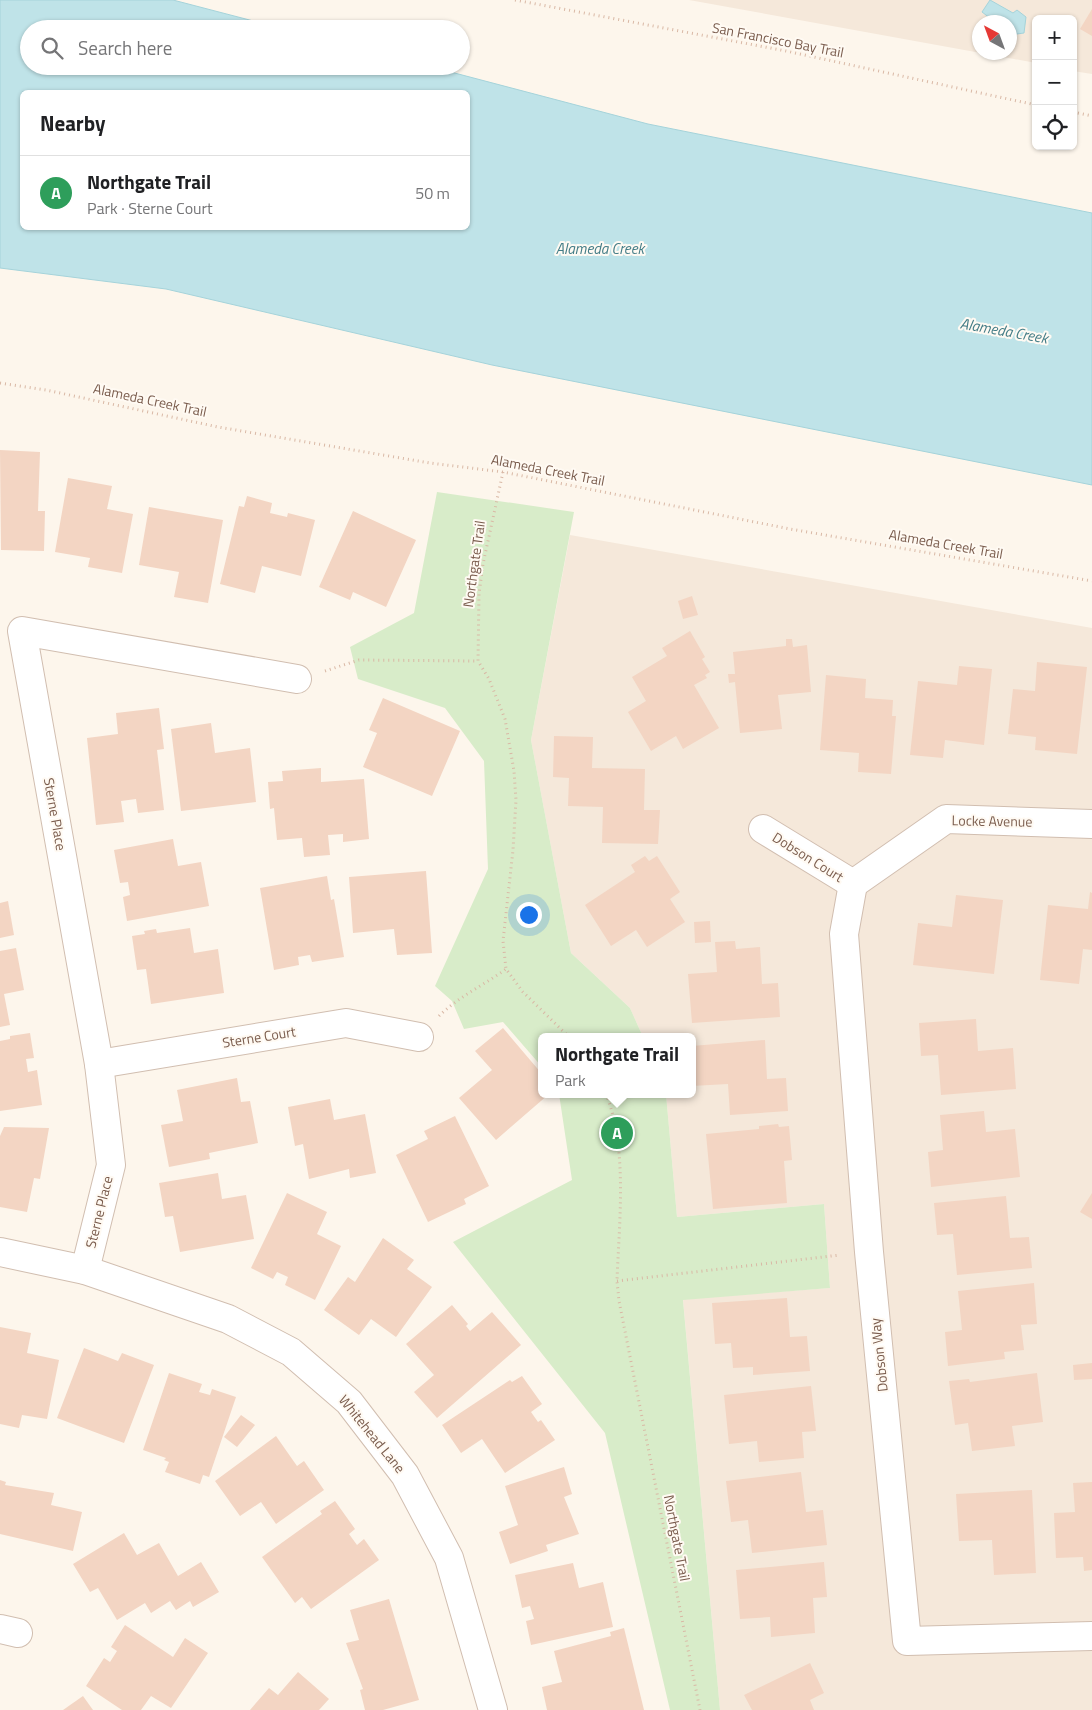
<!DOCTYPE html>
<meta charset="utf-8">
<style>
body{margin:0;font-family:"Titillium Web",sans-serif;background:#f6f6f6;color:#202124}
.controls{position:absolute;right:15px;top:15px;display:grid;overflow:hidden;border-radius:8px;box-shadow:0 1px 4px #0004}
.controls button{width:45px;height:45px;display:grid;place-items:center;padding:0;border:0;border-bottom:1px solid #e0e0e0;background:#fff;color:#202124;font:25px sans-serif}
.compass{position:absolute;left:972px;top:15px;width:45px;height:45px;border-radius:50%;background:#fff;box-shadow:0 1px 4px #0004;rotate:319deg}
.you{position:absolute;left:528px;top:914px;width:18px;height:18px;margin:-12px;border:4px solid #fff;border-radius:50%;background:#1a73e8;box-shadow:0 0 0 8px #1a73e833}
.badge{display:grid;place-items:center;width:32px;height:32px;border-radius:50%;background:#1a73e8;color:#fff;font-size:16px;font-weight:700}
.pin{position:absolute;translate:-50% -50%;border:2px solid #fff;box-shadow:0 1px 5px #0006}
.popup{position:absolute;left:538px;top:1033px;width:158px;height:65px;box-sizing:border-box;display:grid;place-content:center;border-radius:8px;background:#fff;filter:drop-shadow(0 1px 4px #0005);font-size:16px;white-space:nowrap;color:#757577}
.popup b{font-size:19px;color:#202124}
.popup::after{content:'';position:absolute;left:50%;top:100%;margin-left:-10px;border:10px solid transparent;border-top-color:#fff}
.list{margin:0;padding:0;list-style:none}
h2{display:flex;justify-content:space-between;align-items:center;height:65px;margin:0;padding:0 20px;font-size:21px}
h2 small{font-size:16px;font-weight:400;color:#757577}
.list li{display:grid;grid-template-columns:32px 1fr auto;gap:15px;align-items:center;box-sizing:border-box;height:75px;padding:0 20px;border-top:1px solid #e0e0e0}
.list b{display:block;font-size:19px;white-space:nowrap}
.list p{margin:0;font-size:16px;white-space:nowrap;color:#757577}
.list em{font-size:16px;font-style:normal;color:#757577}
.icon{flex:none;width:28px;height:28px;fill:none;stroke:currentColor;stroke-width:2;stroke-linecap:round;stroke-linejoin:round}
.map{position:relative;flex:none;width:1092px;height:1710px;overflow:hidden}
.search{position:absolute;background:#fff;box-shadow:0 1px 4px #0004;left:20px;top:20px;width:450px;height:55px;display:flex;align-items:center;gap:12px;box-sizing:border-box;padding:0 18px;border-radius:28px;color:#757577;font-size:19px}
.panel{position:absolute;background:#fff;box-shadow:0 1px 4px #0004;left:20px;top:90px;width:450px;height:140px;border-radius:8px}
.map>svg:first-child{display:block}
.residential{fill:#f5e8da;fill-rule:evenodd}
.green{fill:#d8ecc9}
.water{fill:#bfe3e8;stroke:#a5d3da;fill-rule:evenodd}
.building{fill:#f3d5c3}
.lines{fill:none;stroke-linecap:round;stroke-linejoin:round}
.minor-casing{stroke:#d1beb0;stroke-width:30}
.path{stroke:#d9b8a5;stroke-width:3;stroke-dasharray:1 4;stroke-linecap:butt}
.minor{stroke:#fff;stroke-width:28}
.labels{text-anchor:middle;stroke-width:4;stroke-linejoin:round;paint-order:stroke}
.street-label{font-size:14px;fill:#7a5c4d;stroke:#fffaf3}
.water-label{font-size:15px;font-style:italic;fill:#437c86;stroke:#fffaf3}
</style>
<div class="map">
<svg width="1092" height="1710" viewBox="0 0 1092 1710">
<rect width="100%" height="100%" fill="#fdf6ec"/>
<g class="residential">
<path d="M 689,0 L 1092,0 L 1092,74 L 1073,71 L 1073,19 L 1036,19 L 1036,63 ZM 980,22 L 1010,22 L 1010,52 L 980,52 Z"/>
<polygon points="570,535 1092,628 1092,1710 720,1710 683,1299 830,1288 824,1204 677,1217 666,1094 692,1094 692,1037 643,1037 630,1008 571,953 531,740"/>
</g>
<g class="green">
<polygon points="437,492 574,512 531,740 571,953 630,1008 643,1037 542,1037 542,1067 503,1022 464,1029 452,1001 435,986 488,869 484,761 445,708 358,679 350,647 414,613"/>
<polygon points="559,1094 666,1094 677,1217 824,1204 830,1288 683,1300 720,1710 670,1710 605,1433 453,1242 572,1180"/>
</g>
<g class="water">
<path d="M 0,0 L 173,0 L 284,29 L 29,29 L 29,66 L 428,66 L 648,124 L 1092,213 L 1092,485 L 492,365 L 166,289 L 0,268 ZM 22,92 L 468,92 L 468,228 L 22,228 Z"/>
<polygon points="990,0 1013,13 1017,10 1026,17 1024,33 1010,35 1010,22 995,22 982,12"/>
</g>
<g class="building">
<polygon points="1092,9 1092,36 1080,29"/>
<polygon points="0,450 40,452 38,511 45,511 44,551 1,550"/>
<polygon points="68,478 112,486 107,509 133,514 122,573 88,567 90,558 55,552"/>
<polygon points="247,496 272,503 270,513 287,517 288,513 315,520 301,576 262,566 255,593 220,584 239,506 244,507"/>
<polygon points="149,507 223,520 208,603 174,597 179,572 139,565"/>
<polygon points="353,511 416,540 386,607 353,592 350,600 319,587"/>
<polygon points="692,596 698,615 683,619 678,601"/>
<polygon points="690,631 705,657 702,659 710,672 705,675 707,678 694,685 719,728 683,749 676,736 651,751 628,712 646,701 632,677 667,656 662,648"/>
<polygon points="786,639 792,639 793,647 807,645 811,692 778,695 782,729 740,733 735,682 729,683 728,674 735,674 733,652 786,646"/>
<polygon points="1037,662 1087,667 1077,754 1035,750 1036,737 1008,734 1013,689 1035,691"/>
<polygon points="959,666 992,669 984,745 945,740 943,758 910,755 918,681 957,685"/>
<polygon points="826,675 866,679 865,698 893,700 892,716 896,716 891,774 858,772 859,753 820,750"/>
<polygon points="383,698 460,731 432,796 363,767 377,733 369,730"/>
<polygon points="159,708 164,749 157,750 164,810 138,813 136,799 121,801 124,822 96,825 87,738 118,734 116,713"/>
<polygon points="211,723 215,753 250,748 256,802 181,811 171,729"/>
<polygon points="554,736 593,737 592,768 645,769 644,810 660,810 658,844 602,843 603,807 568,806 569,778 553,777"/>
<polygon points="321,768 321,782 364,779 369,839 343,842 343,834 328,835 330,855 304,857 302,838 277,840 274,808 270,809 268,782 283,781 282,771"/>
<polygon points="173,839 178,866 201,862 209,906 127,921 123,897 130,895 128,882 120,883 114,850"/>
<polygon points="645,856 649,861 657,856 680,892 670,899 685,922 647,947 636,930 611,946 585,905 635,872 631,865"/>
<polygon points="426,871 432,953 397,955 394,929 353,933 349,877"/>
<polygon points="327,876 331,900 334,899 344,957 312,962 310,955 298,957 299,965 274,970 260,888"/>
<polygon points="1090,892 1092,893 1092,950 1083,949 1079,984 1040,980 1048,905 1088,909"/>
<polygon points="956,895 1003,900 994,974 913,965 918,923 952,927"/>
<polygon points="8,901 14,935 0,938 0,903"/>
<polygon points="710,921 711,942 695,943 694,922"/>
<polygon points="190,928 194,953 218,949 224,993 151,1004 146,969 137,970 132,936 145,934 144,931 156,929 157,933"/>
<polygon points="735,941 736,949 760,947 762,984 778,983 780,1017 692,1023 688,974 717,972 715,942"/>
<polygon points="16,948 24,990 4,994 10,1025 0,1027 0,951"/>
<polygon points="976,1019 978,1051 1013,1048 1016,1089 941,1095 938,1055 921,1056 919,1023"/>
<polygon points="503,1028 542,1074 542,1094 549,1094 496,1140 459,1098 492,1070 475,1051"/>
<polygon points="30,1033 34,1058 26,1059 28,1072 37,1070 42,1105 0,1111 0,1041 10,1039 10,1036"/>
<polygon points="765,1040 767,1079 786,1078 788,1111 730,1115 728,1084 692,1086 692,1046"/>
<polygon points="237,1078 241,1102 250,1101 258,1143 209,1153 210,1159 169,1167 161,1125 183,1121 177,1090"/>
<polygon points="330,1099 334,1120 365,1114 376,1173 350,1178 349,1169 309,1179 303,1144 295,1146 288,1107"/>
<polygon points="984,1111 986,1132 1015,1129 1020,1177 931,1187 928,1152 943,1150 940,1115"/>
<polygon points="455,1116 489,1186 464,1199 466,1204 428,1222 396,1155 428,1139 424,1131"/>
<polygon points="778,1124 779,1127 789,1126 792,1160 784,1161 787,1203 713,1209 706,1134 759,1129 759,1126"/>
<polygon points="4,1127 49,1128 40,1179 34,1178 27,1212 0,1207 0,1136"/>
<polygon points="218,1173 222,1199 246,1195 254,1239 180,1252 173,1216 165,1217 159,1183"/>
<polygon points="287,1193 327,1212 317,1234 341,1246 315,1300 285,1285 288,1277 277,1272 273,1279 251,1268"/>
<polygon points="1092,1193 1092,1219 1080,1212"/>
<polygon points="1006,1196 1010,1238 1029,1237 1032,1268 957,1275 953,1234 937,1235 934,1203"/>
<polygon points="383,1238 414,1260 407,1269 432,1287 396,1337 371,1319 359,1335 324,1310 348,1277 355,1282"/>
<polygon points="1034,1283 1037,1324 1021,1325 1024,1350 1004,1352 1005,1359 948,1366 945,1332 962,1330 958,1291"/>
<polygon points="787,1298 790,1337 807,1336 810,1371 753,1375 753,1367 733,1368 731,1343 715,1344 712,1303"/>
<polygon points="452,1305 468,1324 466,1326 470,1331 492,1312 521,1345 437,1418 414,1392 434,1375 406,1344"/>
<polygon points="0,1327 31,1333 27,1353 59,1360 47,1419 22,1415 19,1428 0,1424"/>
<polygon points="84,1348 118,1361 122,1353 154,1365 124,1443 57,1418"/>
<polygon points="1092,1363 1092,1379 1074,1380 1073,1365"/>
<polygon points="169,1373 202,1384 199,1392 210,1395 212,1389 236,1397 209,1477 203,1475 200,1484 165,1472 169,1462 164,1460 166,1458 143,1450"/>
<polygon points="1037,1373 1043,1422 1012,1426 1015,1446 972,1451 968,1423 955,1425 949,1381 969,1379 970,1382"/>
<polygon points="522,1376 542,1404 531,1412 538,1422 541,1420 555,1440 505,1473 482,1439 461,1453 442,1425 510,1380 512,1382"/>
<polygon points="811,1386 816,1431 802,1432 804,1458 759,1462 757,1441 729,1444 724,1395"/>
<polygon points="241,1415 255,1425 237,1447 224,1437"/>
<polygon points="276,1436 297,1466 304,1461 324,1490 276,1524 261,1502 240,1516 215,1481"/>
<polygon points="564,1467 572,1494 564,1497 579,1534 546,1545 548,1551 510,1564 499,1532 518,1525 505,1486"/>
<polygon points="801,1472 806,1512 823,1510 827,1545 752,1553 748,1520 731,1522 726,1481"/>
<polygon points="0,1480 6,1482 5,1485 54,1493 51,1505 82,1512 73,1551 0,1534"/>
<polygon points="1092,1482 1092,1570 1084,1571 1083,1557 1056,1558 1054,1513 1075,1512 1073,1483"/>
<polygon points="1032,1490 1036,1573 994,1575 992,1540 959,1541 956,1494"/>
<polygon points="335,1501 355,1529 349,1534 357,1545 364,1539 379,1560 311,1609 302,1597 295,1603 262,1557 322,1514 320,1511"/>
<polygon points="124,1533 137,1555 159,1543 178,1576 201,1562 219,1592 193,1607 190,1601 176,1610 170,1601 151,1613 145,1603 117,1620 98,1588 90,1592 73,1564"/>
<polygon points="824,1562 827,1597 813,1598 815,1633 771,1637 770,1617 740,1619 736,1570"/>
<polygon points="573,1563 579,1588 603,1582 613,1627 531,1645 526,1621 534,1619 530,1606 522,1608 515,1575"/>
<polygon points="389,1599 419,1700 383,1710 365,1710 360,1690 363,1689 346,1643 359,1640 350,1610"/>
<polygon points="125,1625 173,1657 185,1638 208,1653 171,1708 151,1696 141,1710 122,1710 86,1686 104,1658 110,1662 117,1651 111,1647"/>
<polygon points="624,1628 644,1710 547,1710 542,1687 562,1682 554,1651 611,1636 610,1632"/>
<polygon points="810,1663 824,1693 810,1700 814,1710 752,1710 744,1695"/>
<polygon points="298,1672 329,1699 319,1710 250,1710 269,1688 278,1695"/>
<polygon points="83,1696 93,1710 63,1710"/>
</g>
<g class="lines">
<defs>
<g id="minor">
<polyline points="763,829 853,884"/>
<polyline points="853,884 844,934 869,1252 907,1641 1092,1636"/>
<polyline points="853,884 946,819 1092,824"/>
<polyline points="99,1064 346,1023 419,1037"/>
<polyline points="0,1252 85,1270 228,1319 291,1352 349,1402 405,1475 449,1558 493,1710"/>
<polyline points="85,1270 111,1165 99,1064 22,631 297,679"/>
<polyline points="0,1629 18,1633"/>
</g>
</defs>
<use href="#minor" class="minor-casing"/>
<g class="path">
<polyline points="515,0 786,51 1036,105"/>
<polyline points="1073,112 1092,116"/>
<polyline points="0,383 46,390 218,427 430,463 503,472 790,529 1092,581"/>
<polyline points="503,472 483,564 479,594 478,661 489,679 505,719 514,771 516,800 513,850 503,941 506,969 523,992 569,1037"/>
<polyline points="325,671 359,660 478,661"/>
<path d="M 439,1016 C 458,997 484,985 506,969"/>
<path d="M 606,1094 C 628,1148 619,1224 617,1281 L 619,1301 L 700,1710"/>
<polyline points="617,1281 840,1255"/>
</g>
<use href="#minor" class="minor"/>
</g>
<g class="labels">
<g class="street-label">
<text transform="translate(778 40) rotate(11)" y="5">San Francisco Bay Trail</text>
<text transform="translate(150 400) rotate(12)" y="5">Alameda Creek Trail</text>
<text transform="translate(548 470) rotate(11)" y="5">Alameda Creek Trail</text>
<text transform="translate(946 544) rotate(10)" y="5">Alameda Creek Trail</text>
<text transform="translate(474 564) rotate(-82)" y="5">Northgate Trail</text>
<text transform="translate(55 814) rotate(80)" y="5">Sterne Place</text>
<text transform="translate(992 821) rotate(1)" y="5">Locke Avenue</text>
<text transform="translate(808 857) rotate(32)" y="5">Dobson Court</text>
<text transform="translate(259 1037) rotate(-9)" y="5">Sterne Court</text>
<text transform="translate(99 1212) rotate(-76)" y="5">Sterne Place</text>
<text transform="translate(879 1355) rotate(-96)" y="5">Dobson Way</text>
<text transform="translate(372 1434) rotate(51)" y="5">Whitehead Lane</text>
<text transform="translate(677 1538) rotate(79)" y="5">Northgate Trail</text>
</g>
<g class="water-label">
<text x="600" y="254">Alameda Creek</text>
<text transform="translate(1004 331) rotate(10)" y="5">Alameda Creek</text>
</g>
</g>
</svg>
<div class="controls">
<button>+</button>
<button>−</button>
<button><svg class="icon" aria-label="locate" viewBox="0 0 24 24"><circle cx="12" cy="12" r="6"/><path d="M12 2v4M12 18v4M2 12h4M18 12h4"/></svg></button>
</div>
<svg class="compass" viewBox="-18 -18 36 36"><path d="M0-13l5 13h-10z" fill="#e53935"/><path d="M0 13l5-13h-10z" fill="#757577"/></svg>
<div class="you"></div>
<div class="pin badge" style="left:617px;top:1133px;background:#2e9e5b">A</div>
<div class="popup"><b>Northgate Trail</b>Park</div>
<div class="search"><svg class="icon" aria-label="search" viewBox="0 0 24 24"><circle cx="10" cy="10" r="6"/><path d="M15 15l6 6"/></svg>Search here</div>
<section class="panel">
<h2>Nearby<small></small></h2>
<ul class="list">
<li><span class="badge" style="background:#2e9e5b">A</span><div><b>Northgate Trail</b><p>Park · Sterne Court</p></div><em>50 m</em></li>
</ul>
</section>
</div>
